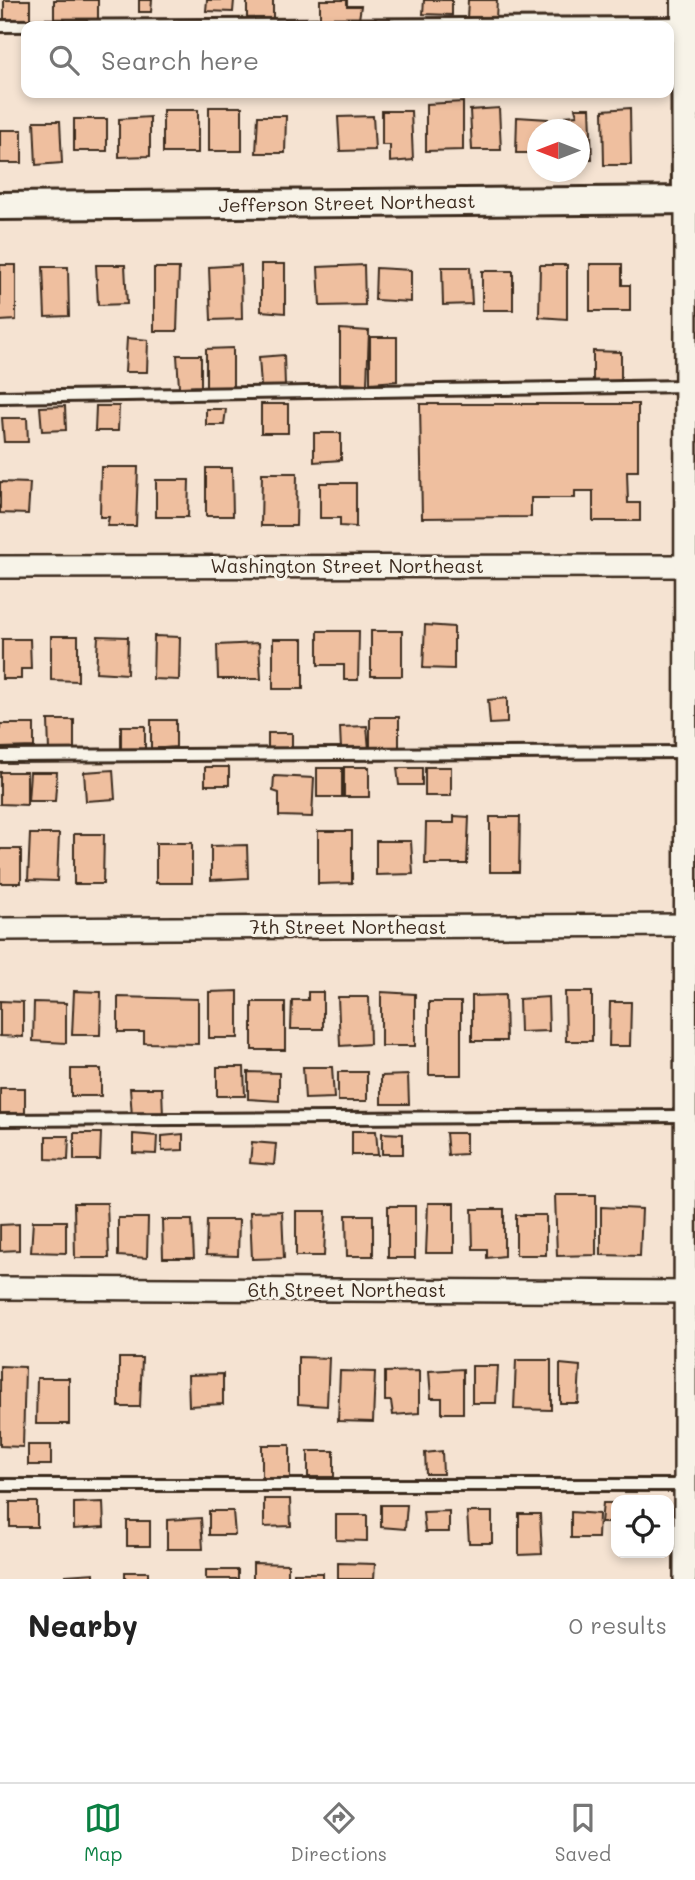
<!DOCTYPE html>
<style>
body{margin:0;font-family:Mali,sans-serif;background:#f2f2f2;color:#222}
.controls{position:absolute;right:21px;bottom:21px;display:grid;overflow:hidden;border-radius:14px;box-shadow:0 4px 10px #0003}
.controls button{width:63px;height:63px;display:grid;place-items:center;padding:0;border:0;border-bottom:2px solid #e0e0e0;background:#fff;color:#222;font:35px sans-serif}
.compass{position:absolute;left:527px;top:119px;width:63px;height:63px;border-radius:50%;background:#fff;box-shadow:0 4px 10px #0003;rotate:270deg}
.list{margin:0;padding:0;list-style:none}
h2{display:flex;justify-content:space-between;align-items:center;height:91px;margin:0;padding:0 28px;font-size:30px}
h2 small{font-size:23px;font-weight:400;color:#767676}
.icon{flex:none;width:38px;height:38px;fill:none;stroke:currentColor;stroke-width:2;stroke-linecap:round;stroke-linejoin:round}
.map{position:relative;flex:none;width:695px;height:1579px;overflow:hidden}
.search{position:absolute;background:#fff;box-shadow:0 4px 10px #0003;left:21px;right:21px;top:21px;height:77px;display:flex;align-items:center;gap:18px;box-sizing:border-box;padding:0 24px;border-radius:14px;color:#767676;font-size:26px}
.sheet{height:203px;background:#fff}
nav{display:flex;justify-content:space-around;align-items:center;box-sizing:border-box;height:98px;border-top:2px solid #e0e0e0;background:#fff;font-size:19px;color:#767676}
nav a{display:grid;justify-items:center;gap:4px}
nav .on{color:#0b8043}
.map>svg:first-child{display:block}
.building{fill:#efbf9f;stroke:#3b2a1e;stroke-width:2}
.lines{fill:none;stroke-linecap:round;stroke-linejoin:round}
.service-casing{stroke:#3b2a1e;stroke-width:16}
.minor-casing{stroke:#3b2a1e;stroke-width:26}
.tertiary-casing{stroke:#3b2a1e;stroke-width:32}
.service{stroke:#f7f3e8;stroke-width:10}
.minor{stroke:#f7f3e8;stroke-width:21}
.tertiary{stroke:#f7f3e8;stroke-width:26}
.labels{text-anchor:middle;stroke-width:6;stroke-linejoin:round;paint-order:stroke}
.street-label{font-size:19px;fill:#3b2a1e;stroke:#f7f3e8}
</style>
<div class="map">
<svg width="695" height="1579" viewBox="0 0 695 1579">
<rect width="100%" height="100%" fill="#f5e3d2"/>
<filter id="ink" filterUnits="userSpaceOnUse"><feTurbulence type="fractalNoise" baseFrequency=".0143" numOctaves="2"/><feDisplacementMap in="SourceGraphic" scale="14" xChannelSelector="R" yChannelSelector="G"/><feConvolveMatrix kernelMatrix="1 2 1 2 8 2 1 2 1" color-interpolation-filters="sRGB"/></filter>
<g filter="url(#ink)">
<g class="building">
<polygon points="4,0 30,0 30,20 4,21"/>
<rect x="54" y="0" width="44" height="20"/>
<polygon points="139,0 152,0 151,12 139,12"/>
<polygon points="207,0 234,0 233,12 206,11"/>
<rect x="247" y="0" width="26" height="19"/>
<polygon points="320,0 347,0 347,6 361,6 359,19 320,19"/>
<polygon points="424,0 452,0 452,15 423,14"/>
<polygon points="468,0 497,0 496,19 467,19"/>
<polygon points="463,102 463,150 426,151 426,104"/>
<rect x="209" y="107" width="33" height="44"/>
<polygon points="499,108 501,150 472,150 470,110"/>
<polygon points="575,108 590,108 592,159 580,159 580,130 565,130 565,116 577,115"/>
<polygon points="630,108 631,165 604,165 603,110"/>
<rect x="163" y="110" width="35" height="43"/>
<polygon points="382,111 411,111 413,160 390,162 390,145 382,145"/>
<polygon points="258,116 286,116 285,153 256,153"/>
<polygon points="373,116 375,150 340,151 338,117"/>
<polygon points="150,117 150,156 119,157 119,119"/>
<polygon points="517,117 548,119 547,130 538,130 538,153 516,153"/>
<rect x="74" y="119" width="33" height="32"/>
<polygon points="34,121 60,121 62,163 36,165"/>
<rect x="0" y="130" width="22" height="33"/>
<polygon points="261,264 285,264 285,313 261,311"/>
<polygon points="590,264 622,264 622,285 630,285 630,311 590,311"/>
<polygon points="0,265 16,265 16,320 0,321"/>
<polygon points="96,265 125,265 127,304 98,305"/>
<polygon points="241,265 242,319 211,320 209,267"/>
<polygon points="364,265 365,305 320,306 318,267"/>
<polygon points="540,265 567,265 567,319 539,317"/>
<polygon points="43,267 68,267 69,316 45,317"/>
<polygon points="442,267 470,267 472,304 443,305"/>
<polygon points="154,268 179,268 177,331 154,331"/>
<polygon points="376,268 411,270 411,302 375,300"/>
<rect x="482" y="271" width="31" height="39"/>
<polygon points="340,329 369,331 367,384 340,383"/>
<polygon points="370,337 397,337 397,381 370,383"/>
<polygon points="127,338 148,340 147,372 125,372"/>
<polygon points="233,348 233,387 206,387 206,349"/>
<polygon points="593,351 621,352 621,381 593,381"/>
<polygon points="177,355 201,355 201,386 179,387"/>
<polygon points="284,355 285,386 261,386 259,357"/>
<rect x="261" y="404" width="27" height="29"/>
<polygon points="420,404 638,404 638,471 627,471 628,503 640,503 640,521 593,521 593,491 575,491 575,498 531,498 531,517 422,518"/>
<polygon points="65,406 66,430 42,431 40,407"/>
<polygon points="96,406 119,406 118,431 95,431"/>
<polygon points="206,409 226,409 224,425 206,425"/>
<polygon points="2,418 27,418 28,442 4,442"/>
<polygon points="314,433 341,433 341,460 314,462"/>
<polygon points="101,467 138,467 136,526 107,526 109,517 100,517"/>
<polygon points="206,468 232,468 233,516 206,516"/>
<polygon points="262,473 297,473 296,526 261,526"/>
<polygon points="156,480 189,480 188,517 156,517"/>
<polygon points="0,482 30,483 28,514 0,513"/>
<polygon points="320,483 356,483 356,527 340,526 340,518 320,518"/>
<polygon points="425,625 454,627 454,669 423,668"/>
<polygon points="318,631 359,631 358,680 344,680 344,665 318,665"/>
<rect x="371" y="631" width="31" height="45"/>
<polygon points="51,636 78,636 78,681 51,680"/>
<polygon points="98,636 128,637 127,674 96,672"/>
<polygon points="154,636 180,637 179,680 153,679"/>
<polygon points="2,639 30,639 31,669 21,669 21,679 2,679"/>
<rect x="273" y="639" width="30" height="50"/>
<polygon points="259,643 261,679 218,679 217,645"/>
<polygon points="507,698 507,723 490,724 488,700"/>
<rect x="370" y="717" width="29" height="32"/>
<polygon points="48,720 74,720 74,752 49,752"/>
<polygon points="151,720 176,720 176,747 151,749"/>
<polygon points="0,724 34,724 34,747 0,748"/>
<rect x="121" y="726" width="24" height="23"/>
<polygon points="367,726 369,750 341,750 340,727"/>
<rect x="268" y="733" width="24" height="17"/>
<rect x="205" y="767" width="24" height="18"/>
<rect x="344" y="767" width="25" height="30"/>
<rect x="425" y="767" width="26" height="29"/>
<rect x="317" y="768" width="25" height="29"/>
<polygon points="397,768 422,768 422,785 399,785"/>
<polygon points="113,770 115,799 86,801 84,772"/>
<polygon points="0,772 27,772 27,805 0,804"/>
<polygon points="30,772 57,772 55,801 28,801"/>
<polygon points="274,776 314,778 312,817 279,816 279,793 273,791"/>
<polygon points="454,816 469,817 467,864 425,864 426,823 454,823"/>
<polygon points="490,817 520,817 519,872 490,872"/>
<polygon points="318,831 352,831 352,883 318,884"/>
<polygon points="30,834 59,834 57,881 28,880"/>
<polygon points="74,834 104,834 103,884 74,884"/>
<polygon points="376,841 411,841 413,874 376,875"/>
<rect x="156" y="843" width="36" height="40"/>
<polygon points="247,845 248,878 211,880 211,846"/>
<rect x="0" y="849" width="21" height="34"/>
<polygon points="74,991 101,992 100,1035 72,1035"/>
<polygon points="238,991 238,1038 209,1038 209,992"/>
<polygon points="308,992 323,992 323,1029 291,1029 292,1000 308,1000"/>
<polygon points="381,992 415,994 415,1046 381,1046"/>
<polygon points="565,992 592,992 592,1041 566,1041"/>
<polygon points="505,995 506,1041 472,1041 472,996"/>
<polygon points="118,997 198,999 198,1044 144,1043 144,1032 118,1032"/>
<polygon points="338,997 369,997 370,1044 340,1046"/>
<polygon points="548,997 549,1031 520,1032 519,999"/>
<polygon points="0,1001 23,1002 23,1037 0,1036"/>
<polygon points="34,1002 66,1003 66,1043 33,1041"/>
<rect x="252" y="1002" width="33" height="48"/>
<rect x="429" y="1002" width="32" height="73"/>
<polygon points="610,1002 631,1002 630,1046 609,1046"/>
<polygon points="217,1067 244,1067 245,1096 217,1096"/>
<polygon points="303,1067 332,1067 334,1098 305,1099"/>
<rect x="71" y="1069" width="30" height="27"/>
<polygon points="248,1072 279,1073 279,1101 248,1099"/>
<rect x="338" y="1072" width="29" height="29"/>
<polygon points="408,1075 409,1104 381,1104 381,1076"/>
<rect x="0" y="1088" width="25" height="28"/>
<polygon points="130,1088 162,1088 163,1116 132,1117"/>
<polygon points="352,1131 376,1131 378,1155 352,1155"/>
<polygon points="74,1133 101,1133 100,1160 74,1160"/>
<polygon points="382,1133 403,1134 403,1154 382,1154"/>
<polygon points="446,1133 466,1133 466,1154 448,1155"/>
<polygon points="133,1134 157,1136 156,1154 133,1153"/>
<polygon points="183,1134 183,1150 162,1151 162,1136"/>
<polygon points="46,1136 69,1136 68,1160 46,1159"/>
<polygon points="252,1142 276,1144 274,1165 250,1163"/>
<polygon points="555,1195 596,1195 596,1255 557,1256"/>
<polygon points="74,1203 107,1203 109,1258 75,1258"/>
<polygon points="428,1203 454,1203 454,1253 426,1253"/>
<rect x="388" y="1206" width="27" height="52"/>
<polygon points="601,1207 642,1209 640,1256 601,1255"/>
<polygon points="472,1209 504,1209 504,1256 487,1258 487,1249 473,1249"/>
<polygon points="282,1211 284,1258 252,1259 250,1212"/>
<polygon points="296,1211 326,1211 324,1256 296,1256"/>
<polygon points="346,1215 373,1215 373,1256 347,1256"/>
<rect x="516" y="1215" width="30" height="40"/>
<polygon points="118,1218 148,1218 147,1258 118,1256"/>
<polygon points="162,1220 192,1220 194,1258 163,1258"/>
<polygon points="207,1220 239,1220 238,1256 206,1255"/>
<polygon points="33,1221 66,1221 66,1253 31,1252"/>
<polygon points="19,1224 19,1250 0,1251 0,1225"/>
<polygon points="298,1357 329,1358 327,1406 298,1404"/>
<polygon points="119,1358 142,1358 140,1407 119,1407"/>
<polygon points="516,1360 551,1360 551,1410 514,1409"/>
<polygon points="560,1364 580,1366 578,1403 560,1403"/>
<polygon points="0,1366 25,1367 23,1447 0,1446"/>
<polygon points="472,1366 498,1366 496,1403 472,1403"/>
<polygon points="463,1369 463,1413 442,1413 442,1398 431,1398 429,1371"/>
<polygon points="340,1371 375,1372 373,1422 338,1421"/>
<polygon points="419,1371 419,1413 393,1415 391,1401 385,1401 385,1372"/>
<polygon points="223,1374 223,1404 189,1406 188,1375"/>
<polygon points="37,1378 69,1378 69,1424 36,1424"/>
<rect x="28" y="1445" width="23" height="20"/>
<polygon points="262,1445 290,1445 290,1482 262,1480"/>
<rect x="308" y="1451" width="26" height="26"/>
<polygon points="442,1451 443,1474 426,1474 425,1453"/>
<polygon points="264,1499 290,1499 291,1526 264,1527"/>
<rect x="10" y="1502" width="27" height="25"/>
<polygon points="103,1502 104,1527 74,1529 74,1503"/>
<polygon points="603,1503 616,1503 616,1523 601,1523"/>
<polygon points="381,1505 407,1505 405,1529 381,1527"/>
<polygon points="209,1511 233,1511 235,1535 209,1535"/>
<polygon points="449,1511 449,1532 425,1532 423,1512"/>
<polygon points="467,1512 492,1512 492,1543 469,1543"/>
<polygon points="571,1512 599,1514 598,1538 571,1538"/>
<polygon points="519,1514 540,1514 542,1554 519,1555"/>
<polygon points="336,1515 367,1515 367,1541 336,1540"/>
<polygon points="201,1518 203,1549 167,1549 167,1520"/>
<rect x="127" y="1521" width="23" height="25"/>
<polygon points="253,1563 288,1564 288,1579 253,1579"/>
<polygon points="338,1563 375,1564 374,1579 338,1579"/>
<rect x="206" y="1570" width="32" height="9"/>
<rect x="125" y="1572" width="23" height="7"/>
<polygon points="94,1573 94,1579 66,1579 66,1575"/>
<rect x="294" y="1573" width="29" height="6"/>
</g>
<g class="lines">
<defs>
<g id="service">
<polyline points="0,26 685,23"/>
<polyline points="0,397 687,386"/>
<polyline points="0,756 689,752"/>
<polyline points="0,1120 687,1116"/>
<polyline points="0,1485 689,1485"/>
</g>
<g id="minor">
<polyline points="0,567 695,566"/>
<polyline points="0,929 695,925"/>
<polyline points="0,1288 695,1292"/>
<polyline points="685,1579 686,200"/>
</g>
<g id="tertiary">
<polyline points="685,0 686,200"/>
<polyline points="0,206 695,200"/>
</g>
</defs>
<use href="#service" class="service-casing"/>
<use href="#minor" class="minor-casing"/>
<use href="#tertiary" class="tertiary-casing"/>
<use href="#service" class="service"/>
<use href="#minor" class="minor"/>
<use href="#tertiary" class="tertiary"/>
</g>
</g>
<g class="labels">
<g class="street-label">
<text transform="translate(347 203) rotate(-1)" y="7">Jefferson Street Northeast</text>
<text x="347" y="573">Washington Street Northeast</text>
<text x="348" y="934">7th Street Northeast</text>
<text x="347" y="1297">6th Street Northeast</text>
</g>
</g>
</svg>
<div class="controls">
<button><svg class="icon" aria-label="locate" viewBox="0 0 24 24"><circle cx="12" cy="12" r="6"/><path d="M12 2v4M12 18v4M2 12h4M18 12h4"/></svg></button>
</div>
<svg class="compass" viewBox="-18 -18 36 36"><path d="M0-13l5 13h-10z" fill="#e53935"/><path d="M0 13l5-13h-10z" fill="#767676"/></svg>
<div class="search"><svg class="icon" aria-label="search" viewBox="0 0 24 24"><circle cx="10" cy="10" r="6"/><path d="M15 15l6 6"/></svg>Search here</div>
</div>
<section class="sheet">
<h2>Nearby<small>0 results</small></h2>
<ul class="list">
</ul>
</section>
<nav>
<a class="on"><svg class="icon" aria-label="map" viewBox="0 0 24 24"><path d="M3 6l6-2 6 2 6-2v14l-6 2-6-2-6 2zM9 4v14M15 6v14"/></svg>Map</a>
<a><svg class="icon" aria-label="directions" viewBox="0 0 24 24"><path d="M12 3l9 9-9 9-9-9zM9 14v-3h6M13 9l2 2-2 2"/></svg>Directions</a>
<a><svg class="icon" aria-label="saved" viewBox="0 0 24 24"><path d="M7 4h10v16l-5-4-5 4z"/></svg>Saved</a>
</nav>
